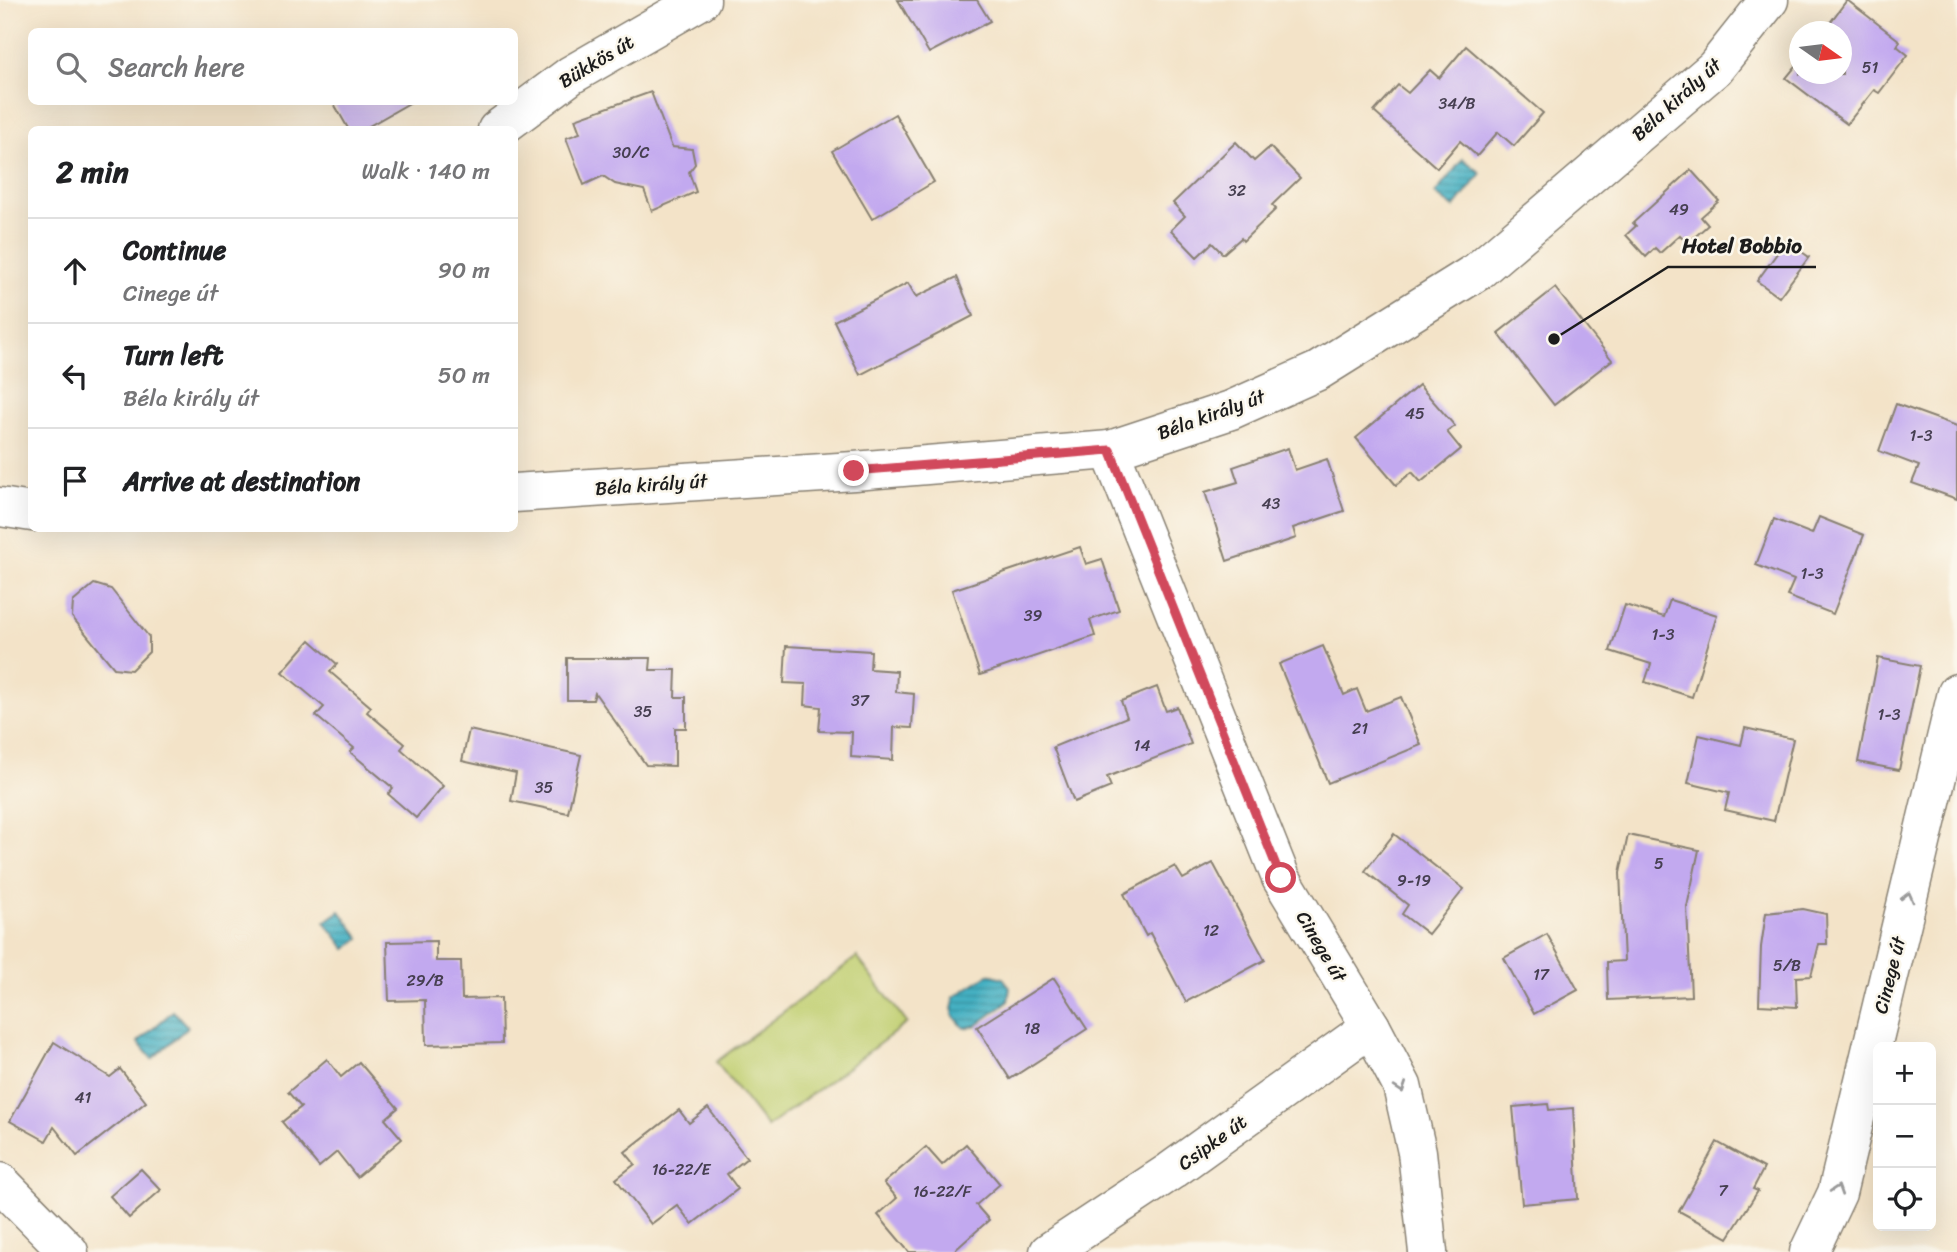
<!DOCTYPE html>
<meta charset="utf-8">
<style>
body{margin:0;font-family:Sriracha,sans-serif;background:#f6f6f6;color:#202124}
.controls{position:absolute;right:21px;bottom:21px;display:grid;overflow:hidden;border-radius:10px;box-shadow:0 7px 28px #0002}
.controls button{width:63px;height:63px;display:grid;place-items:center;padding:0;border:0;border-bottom:2px solid #e0e0e0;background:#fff;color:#202124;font:35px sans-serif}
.compass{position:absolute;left:1789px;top:21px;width:63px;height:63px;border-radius:50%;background:#fff;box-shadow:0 7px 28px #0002;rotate:104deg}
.stop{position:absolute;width:21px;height:21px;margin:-16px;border:5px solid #d1495b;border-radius:50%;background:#fff}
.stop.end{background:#d1495b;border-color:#fff;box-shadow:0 2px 7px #0008}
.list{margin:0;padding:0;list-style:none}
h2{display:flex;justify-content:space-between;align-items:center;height:91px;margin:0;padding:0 28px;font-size:30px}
h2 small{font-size:23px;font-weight:400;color:#757577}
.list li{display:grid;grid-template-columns:46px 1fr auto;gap:21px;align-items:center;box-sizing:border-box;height:105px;padding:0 28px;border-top:2px solid #e0e0e0}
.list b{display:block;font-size:26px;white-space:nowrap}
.list p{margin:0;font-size:23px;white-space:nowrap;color:#757577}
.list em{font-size:23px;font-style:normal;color:#757577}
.icon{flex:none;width:38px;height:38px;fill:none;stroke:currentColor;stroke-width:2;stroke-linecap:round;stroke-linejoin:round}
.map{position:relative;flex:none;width:1957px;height:1252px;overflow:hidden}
.search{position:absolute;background:#fff;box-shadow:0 7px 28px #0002;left:28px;top:28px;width:490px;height:77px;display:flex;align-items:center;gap:18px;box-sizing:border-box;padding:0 24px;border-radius:10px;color:#757577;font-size:26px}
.panel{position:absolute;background:#fff;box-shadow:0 7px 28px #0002;left:28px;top:126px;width:490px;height:406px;border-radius:10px}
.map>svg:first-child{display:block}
.pitch{fill:#c1cf72;stroke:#6e7647;stroke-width:2}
.water{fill:url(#water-rules);stroke:#30666f;stroke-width:2}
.building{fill:#c2a9ef}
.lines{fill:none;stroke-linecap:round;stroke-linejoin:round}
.minor-casing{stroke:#888072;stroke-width:41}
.minor{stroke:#fff;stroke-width:38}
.oneway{stroke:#999}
.route{stroke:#d1495b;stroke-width:9}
.labels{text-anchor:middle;stroke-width:5;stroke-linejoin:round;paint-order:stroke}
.number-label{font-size:16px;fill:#463f51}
.street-label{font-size:19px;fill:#1c1c1c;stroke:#fbf7ec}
.leader{fill:none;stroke:#1c1c1c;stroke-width:2.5}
.callout-dot{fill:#1c1c1c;stroke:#fbf7ec;stroke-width:2.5}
.callout-label{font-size:21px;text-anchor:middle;font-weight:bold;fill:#1c1c1c;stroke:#fbf7ec;stroke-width:5;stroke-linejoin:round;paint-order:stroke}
</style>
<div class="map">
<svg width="1957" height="1252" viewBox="0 0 1957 1252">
<defs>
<pattern id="water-rules" width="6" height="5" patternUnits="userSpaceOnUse" patternTransform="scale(1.75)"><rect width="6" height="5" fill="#44b0c2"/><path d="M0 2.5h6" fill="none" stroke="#388e9d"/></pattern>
</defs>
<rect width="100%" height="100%" fill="#fbf7ec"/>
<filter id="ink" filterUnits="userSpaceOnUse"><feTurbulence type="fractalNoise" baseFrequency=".0143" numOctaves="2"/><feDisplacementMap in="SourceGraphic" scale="14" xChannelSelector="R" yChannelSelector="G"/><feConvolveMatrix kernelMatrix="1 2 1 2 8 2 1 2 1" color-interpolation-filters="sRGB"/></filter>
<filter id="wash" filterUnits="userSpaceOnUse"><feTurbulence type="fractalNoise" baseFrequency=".00686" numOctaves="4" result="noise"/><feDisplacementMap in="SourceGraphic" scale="28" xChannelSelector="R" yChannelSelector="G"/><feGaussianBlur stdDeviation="1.57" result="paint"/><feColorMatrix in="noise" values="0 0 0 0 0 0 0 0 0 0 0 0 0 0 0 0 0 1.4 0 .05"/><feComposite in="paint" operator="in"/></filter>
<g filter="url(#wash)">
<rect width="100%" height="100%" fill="#f3e3c8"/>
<polygon class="pitch" points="857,957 907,1023 767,1127 716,1062"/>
<g class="water">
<polygon points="1463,159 1481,173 1454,208 1435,194"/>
<polygon points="340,911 360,938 346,949 325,922"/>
<polygon points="989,974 1003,978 1010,987 1008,1002 977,1025 964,1028 953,1015 954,997"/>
<polygon points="173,1011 188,1027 152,1059 138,1042"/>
</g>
<g id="blocks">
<g class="building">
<polygon points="898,0 977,0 990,21 929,53"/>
<polygon points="1847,0 1900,41 1897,46 1908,55 1879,93 1874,90 1847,124 1786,78 1800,61 1800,74 1842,74 1842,32 1823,32"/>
<polygon points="1466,46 1543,113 1514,146 1498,132 1477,156 1460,141 1437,168 1374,112 1398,85 1408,93 1430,70 1439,78"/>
<polygon points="651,92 672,147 692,149 695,164 689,172 696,192 652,211 644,190 615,184 603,176 584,185 566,138 580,133 575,119"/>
<polygon points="333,102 411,102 362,130 349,130"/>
<polygon points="895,114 934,182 872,219 832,151"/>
<polygon points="1236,142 1254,161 1270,147 1300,178 1272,205 1276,209 1243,241 1241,238 1223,254 1212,243 1197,257 1171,230 1185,216 1173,203"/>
<polygon points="1691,170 1719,201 1701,217 1708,225 1688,243 1680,235 1660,253 1655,248 1646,257 1626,235 1636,226 1633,223"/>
<polygon points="1786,241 1809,257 1779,297 1757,281"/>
<polygon points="957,277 973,316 860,375 834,321 908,283 916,297"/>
<polygon points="1555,288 1612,360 1554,405 1498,333"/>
<polygon points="1419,385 1455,426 1447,432 1461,449 1421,482 1412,472 1396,485 1356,438"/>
<polygon points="1896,404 1957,426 1957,499 1912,483 1919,466 1879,451"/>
<polygon points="1288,448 1295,470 1327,459 1344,511 1293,528 1296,538 1227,561 1205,492 1238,482 1233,467"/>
<polygon points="1819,517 1864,535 1833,614 1787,596 1794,580 1756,565 1774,519 1812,534"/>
<polygon points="1080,547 1086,564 1102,559 1119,610 1090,620 1095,636 980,675 952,590"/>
<polygon points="94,584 111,589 149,637 149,652 131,670 114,668 72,617 73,602"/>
<polygon points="1670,600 1717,615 1692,697 1645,682 1651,664 1610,651 1625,605 1664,617"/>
<polygon points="310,640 337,664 330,672 371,707 367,712 405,744 401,749 443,786 416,818 388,794 393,788 350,752 354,748 316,716 324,707 282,672"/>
<polygon points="786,646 871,651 870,669 897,671 896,692 914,694 912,728 894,727 893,760 851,757 852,732 819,731 821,707 805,705 806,684 784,683"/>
<polygon points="1323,646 1344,695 1357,689 1366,711 1401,697 1421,745 1328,783 1279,664"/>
<polygon points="567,658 651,658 650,670 676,670 675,697 686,697 686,728 675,728 675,766 646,765 595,693 593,700 567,700"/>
<polygon points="1878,658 1920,666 1899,770 1858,762"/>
<polygon points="1157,687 1166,711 1177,707 1191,744 1107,777 1111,787 1074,802 1053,747 1127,717 1121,701"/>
<polygon points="1745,728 1793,739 1774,821 1725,810 1729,793 1688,783 1699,735 1741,745"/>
<polygon points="469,730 581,755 568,813 511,801 516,773 462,761"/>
<polygon points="1394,834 1464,889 1428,934 1402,914 1408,905 1365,871"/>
<polygon points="1628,835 1699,850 1687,907 1691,996 1608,1000 1607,962 1624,961 1620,873"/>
<polygon points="1213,863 1265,960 1186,1002 1150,933 1146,936 1124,894 1175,866 1183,879"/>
<polygon points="1803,909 1826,914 1827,944 1819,944 1811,976 1796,977 1797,1007 1759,1005 1761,947 1766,913"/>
<polygon points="1547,934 1578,990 1534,1014 1504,958"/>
<polygon points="436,941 436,961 461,961 462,999 501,998 502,1043 426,1045 425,1000 389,1001 387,942"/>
<polygon points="1054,978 1087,1029 1010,1079 977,1027"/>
<polygon points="54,1042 110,1077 120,1069 146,1102 77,1156 54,1127 46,1141 10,1121"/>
<polygon points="327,1059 341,1077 359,1062 398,1108 385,1119 402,1139 357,1177 337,1152 319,1167 282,1122 301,1107 288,1092"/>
<polygon points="1548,1104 1549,1110 1573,1108 1578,1199 1522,1204 1513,1107"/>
<polygon points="708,1108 747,1158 727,1174 738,1189 692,1224 677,1205 651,1224 616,1179 635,1164 625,1152 679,1110 689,1123"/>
<polygon points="1717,1142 1764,1168 1753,1189 1758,1191 1728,1238 1679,1211"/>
<polygon points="966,1144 1000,1184 976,1205 989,1220 953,1252 909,1252 878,1215 897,1198 884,1183 926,1147 942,1165"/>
<polygon points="141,1169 161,1190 129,1218 110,1196"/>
</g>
</g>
</g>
<g filter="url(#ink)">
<use href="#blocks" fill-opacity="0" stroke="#888072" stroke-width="2"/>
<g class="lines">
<defs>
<g id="minor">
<polyline points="497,130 571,75 701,0"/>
<polyline points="1110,450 1281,878 1371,1027 1402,1086 1417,1152 1428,1252"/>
<polyline points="514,493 854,471 1110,450 1231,410 1318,371 1478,271 1715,68 1769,0"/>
<polyline points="0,507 32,512"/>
<polyline points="0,1182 69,1252"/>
<polyline points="1049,1252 1171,1171 1371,1027"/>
<polyline points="1809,1252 1837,1193 1957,693"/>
</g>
</defs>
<use href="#minor" class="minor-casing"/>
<use href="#minor" class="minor"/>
</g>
<defs><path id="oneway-chevron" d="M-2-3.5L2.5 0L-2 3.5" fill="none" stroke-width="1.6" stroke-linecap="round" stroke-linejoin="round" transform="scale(1.75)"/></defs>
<g class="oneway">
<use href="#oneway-chevron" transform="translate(1908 897) rotate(-76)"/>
<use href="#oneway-chevron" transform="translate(1401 1088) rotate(71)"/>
<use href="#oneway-chevron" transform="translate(1837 1190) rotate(-72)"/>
</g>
</g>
<g class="lines" filter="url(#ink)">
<polyline class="route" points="854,471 1110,450 1281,878"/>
</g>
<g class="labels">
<g class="number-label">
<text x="1870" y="73">51</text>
<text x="1457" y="109">34/B</text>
<text x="631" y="158">30/C</text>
<text x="1237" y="196">32</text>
<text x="1679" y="215">49</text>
<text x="1415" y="419">45</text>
<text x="1921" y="441">1-3</text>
<text x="1271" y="509">43</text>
<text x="1812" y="579">1-3</text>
<text x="1033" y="621">39</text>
<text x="1663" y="640">1-3</text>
<text x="860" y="706">37</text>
<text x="643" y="717">35</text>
<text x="1889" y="720">1-3</text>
<text x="1360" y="734">21</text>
<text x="1142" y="751">14</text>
<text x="544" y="793">35</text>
<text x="1659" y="869">5</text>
<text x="1414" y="886">9-19</text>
<text x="1211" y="936">12</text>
<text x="1787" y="971">5/B</text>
<text x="1541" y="980">17</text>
<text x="425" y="986">29/B</text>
<text x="1032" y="1034">18</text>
<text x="83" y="1103">41</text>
<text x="681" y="1175">16-22/E</text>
<text x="1723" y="1196">7</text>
<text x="942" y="1197">16-22/F</text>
</g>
<g class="street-label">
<text transform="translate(596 61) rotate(-31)" y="7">Bükkös út</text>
<text transform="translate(1676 99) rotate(-42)" y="7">Béla király út</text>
<text transform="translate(1211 414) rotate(-20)" y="7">Béla király út</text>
<text transform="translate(651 484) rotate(-4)" y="7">Béla király út</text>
<text transform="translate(1322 946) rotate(59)" y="7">Cinege út</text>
<text transform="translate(1889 975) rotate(-76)" y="7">Cinege út</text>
<text transform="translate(1212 1142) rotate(-36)" y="7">Csipke út</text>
</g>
</g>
<path class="leader" d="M1554 339L1668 267H1816"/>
<circle class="callout-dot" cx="1554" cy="339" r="7"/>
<g class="callout-label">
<text x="1742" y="253">Hotel Bobbio</text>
</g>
</svg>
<div class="controls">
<button>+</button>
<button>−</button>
<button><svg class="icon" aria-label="locate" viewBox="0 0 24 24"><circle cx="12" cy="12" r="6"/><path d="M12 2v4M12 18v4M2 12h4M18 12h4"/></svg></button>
</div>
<svg class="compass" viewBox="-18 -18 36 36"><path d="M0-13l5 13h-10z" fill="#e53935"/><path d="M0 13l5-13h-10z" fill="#757577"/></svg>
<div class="stop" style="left:1281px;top:878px"></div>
<div class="stop end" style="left:854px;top:471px"></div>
<div class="search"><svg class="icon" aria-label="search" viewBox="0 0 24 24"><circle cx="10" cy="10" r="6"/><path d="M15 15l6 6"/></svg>Search here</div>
<section class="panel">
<h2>2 min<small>Walk · 140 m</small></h2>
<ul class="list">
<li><svg class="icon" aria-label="ahead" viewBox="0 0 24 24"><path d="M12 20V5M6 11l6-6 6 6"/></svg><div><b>Continue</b><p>Cinege út</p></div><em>90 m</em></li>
<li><svg class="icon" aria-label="left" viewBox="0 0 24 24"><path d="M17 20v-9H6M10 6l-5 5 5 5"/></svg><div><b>Turn left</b><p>Béla király út</p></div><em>50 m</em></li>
<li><svg class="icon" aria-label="arrive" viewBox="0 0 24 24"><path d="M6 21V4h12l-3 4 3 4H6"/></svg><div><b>Arrive at destination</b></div></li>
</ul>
</section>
</div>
